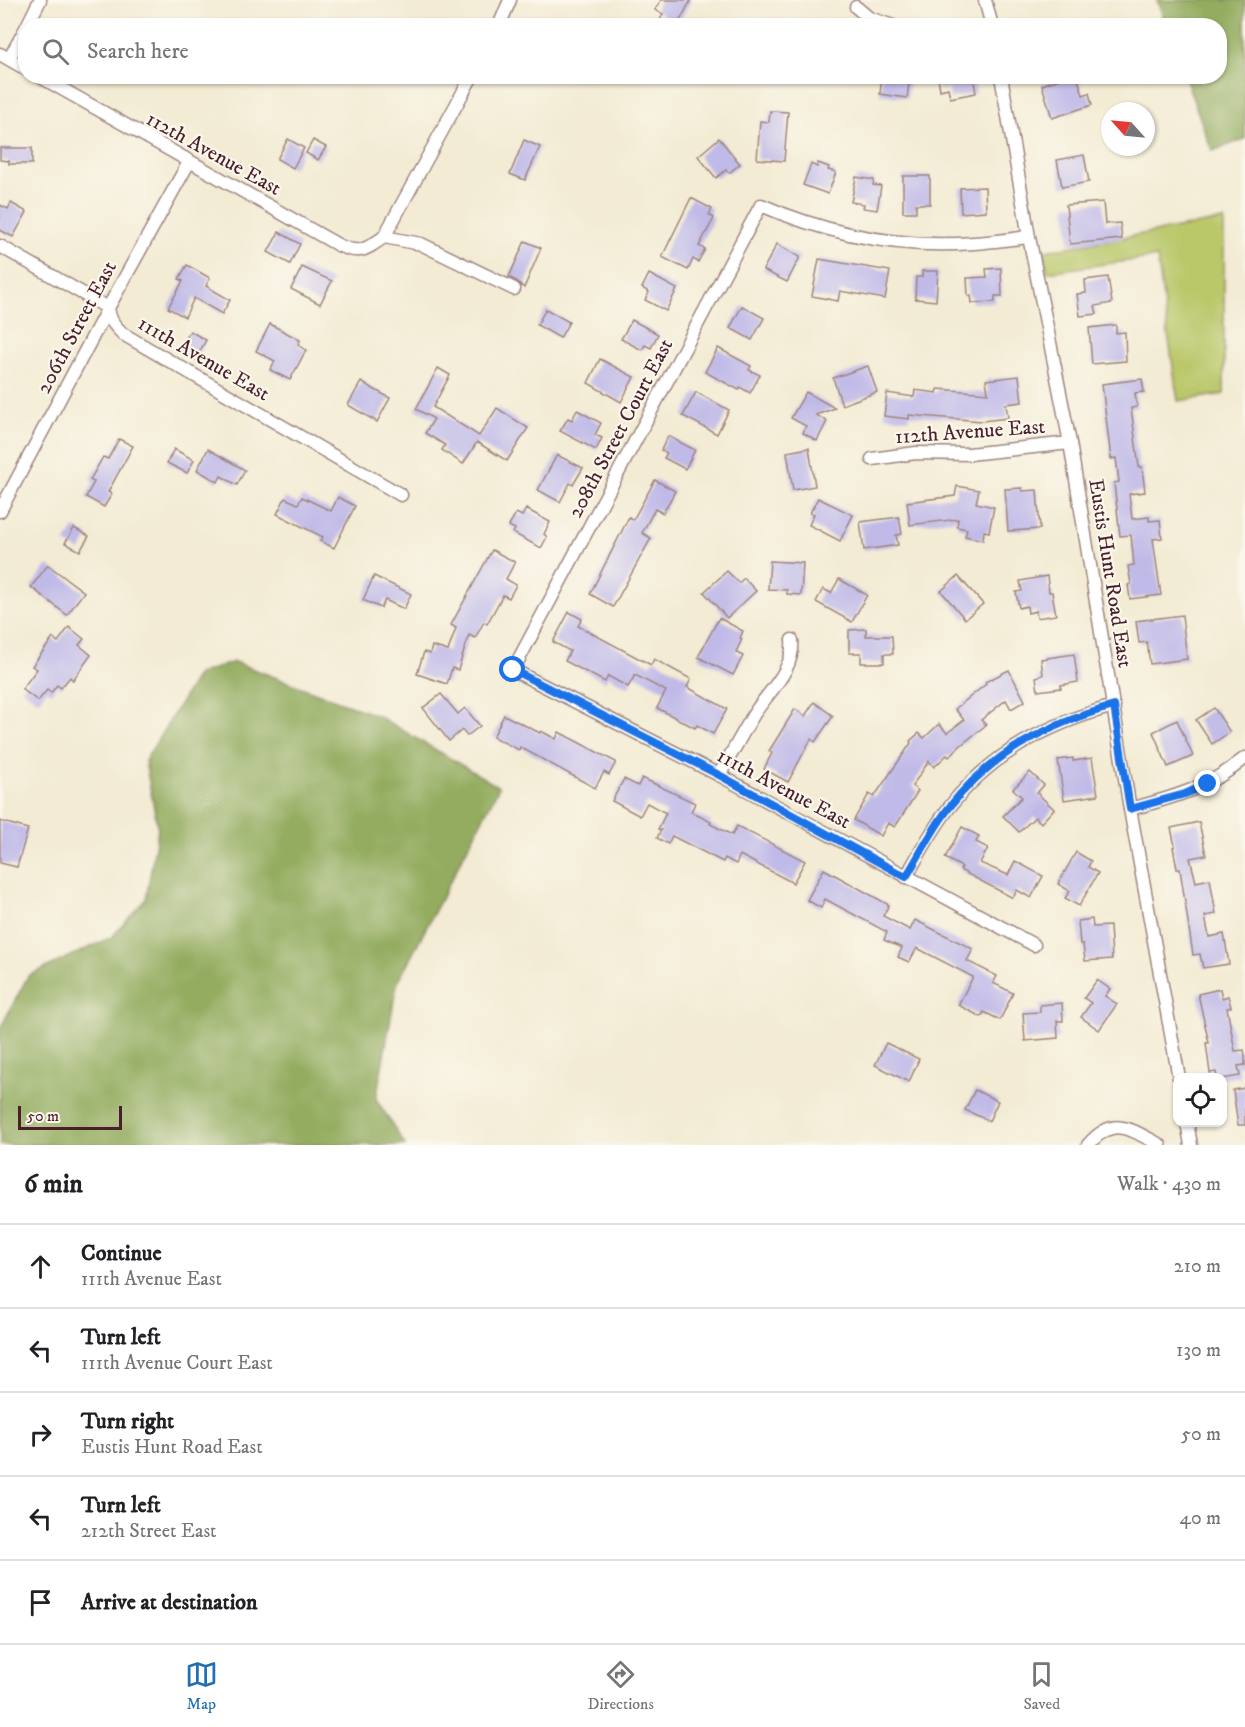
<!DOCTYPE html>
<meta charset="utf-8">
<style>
body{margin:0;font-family:"IM FELL DW Pica",serif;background:#f2f2f2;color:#202124}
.controls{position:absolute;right:18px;bottom:18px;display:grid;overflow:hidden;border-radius:12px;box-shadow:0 2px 4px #0004}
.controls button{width:54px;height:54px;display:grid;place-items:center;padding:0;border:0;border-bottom:2px solid #e0e0e0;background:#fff;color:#202124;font:30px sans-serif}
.compass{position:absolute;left:1101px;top:102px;width:54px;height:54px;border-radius:50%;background:#fff;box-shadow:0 2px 4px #0004;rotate:297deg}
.scale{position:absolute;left:18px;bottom:15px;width:104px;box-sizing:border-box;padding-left:6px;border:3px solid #4a1f2b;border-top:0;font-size:16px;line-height:21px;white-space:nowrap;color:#4a1f2b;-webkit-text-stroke:4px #fbf7ec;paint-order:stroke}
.stop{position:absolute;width:18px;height:18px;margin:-14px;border:4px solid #1a73e8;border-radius:50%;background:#fff}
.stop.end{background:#1a73e8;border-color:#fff;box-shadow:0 2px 6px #0008}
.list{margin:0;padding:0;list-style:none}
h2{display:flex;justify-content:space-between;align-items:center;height:78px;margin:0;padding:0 24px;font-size:26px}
h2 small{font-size:20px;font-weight:400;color:#757577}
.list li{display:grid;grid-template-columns:39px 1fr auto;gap:18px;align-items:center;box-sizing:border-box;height:84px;padding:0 24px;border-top:2px solid #e0e0e0}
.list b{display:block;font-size:22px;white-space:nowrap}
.list p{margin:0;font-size:20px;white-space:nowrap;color:#757577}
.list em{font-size:20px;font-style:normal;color:#757577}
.icon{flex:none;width:33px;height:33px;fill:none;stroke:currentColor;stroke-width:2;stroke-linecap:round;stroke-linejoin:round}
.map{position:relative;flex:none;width:1245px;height:1145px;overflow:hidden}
.search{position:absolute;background:#fff;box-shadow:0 2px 4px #0004;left:18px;right:18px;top:18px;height:66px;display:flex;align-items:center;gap:15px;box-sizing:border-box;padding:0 21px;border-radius:24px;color:#757577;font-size:22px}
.sheet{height:498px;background:#fff}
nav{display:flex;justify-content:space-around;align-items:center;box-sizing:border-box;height:84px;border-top:2px solid #e0e0e0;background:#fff;font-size:16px;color:#757577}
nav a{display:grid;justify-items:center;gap:3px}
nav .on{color:#1f6fb2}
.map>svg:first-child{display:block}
.green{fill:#bac86b;stroke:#82744b;stroke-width:1.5}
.forest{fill:#93ac5f;stroke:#6e6645;stroke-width:1.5}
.building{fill:#c0bae8}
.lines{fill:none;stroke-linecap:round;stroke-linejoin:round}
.minor-casing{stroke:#9e857f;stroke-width:15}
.minor{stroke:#fff;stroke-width:12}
.route{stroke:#1a73e8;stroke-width:8}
.labels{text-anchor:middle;stroke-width:4.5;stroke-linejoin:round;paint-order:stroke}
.street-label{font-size:21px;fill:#4a1f2b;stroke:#fbf7ec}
</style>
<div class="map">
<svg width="1245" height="1145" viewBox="0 0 1245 1145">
<rect width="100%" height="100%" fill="#fbf7ec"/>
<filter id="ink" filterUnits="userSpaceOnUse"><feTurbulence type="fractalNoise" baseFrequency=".0167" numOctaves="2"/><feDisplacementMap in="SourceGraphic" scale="12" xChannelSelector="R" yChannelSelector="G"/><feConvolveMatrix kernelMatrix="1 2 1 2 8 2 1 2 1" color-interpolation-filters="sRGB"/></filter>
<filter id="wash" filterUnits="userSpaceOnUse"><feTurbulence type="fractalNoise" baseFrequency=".008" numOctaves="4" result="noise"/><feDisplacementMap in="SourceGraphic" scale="24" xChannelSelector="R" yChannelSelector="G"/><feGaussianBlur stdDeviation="1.35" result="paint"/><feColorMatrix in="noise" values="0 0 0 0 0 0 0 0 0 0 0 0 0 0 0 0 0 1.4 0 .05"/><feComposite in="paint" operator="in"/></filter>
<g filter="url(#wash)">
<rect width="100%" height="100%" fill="#f3ebd3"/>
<polygon class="green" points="1224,220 1224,394 1178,401 1157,257 1047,272 1044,251"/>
<g class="forest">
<polygon points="1157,0 1245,0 1245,139 1212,151 1185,77 1220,76 1220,26 1166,25"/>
<polygon points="234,662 378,716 499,787 397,984 376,1099 405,1145 0,1145 0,1029 28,976 112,937 146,899 158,829 145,761 198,674"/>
</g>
<g id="blocks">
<g class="building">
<polygon points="661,0 691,0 677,26 657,26 663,14 655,10"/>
<polygon points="882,76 910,76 907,98 880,94"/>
<polygon points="938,76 973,76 976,93 950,98 948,88 940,90"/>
<polygon points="1068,76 1077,76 1083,95 1089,93 1092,105 1052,118 1042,85"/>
<polygon points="770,111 788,112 784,161 757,159 760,121 769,122"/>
<polygon points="719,138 740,164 729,173 726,170 716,178 698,156"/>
<polygon points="288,139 304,148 293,168 277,159"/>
<polygon points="313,140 326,147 318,160 306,153"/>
<polygon points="524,140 540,147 525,180 510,174"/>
<polygon points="0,148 32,148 32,164 9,164 9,161 0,160"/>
<polygon points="1084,155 1089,182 1062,187 1057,160"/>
<polygon points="818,163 829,167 828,170 836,172 828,194 803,185 811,164 817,167"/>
<polygon points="903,176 930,176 930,204 916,204 916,212 903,212"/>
<polygon points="856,177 874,180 873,185 881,186 877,210 863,208 864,204 851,202"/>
<polygon points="985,187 986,211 961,213 960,188"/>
<polygon points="691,198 712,209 709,215 714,218 699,246 705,249 698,262 693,259 688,270 662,257"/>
<polygon points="1103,202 1105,224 1120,223 1122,239 1070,244 1066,205"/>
<polygon points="11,203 27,212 13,237 0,230 0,205 8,209"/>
<polygon points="279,232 300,244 290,264 268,252"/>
<polygon points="525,241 541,248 524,288 518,282 509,277"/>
<polygon points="777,244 800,257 787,282 763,270"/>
<polygon points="819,259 890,271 885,299 840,291 838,301 812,296"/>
<polygon points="187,265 210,278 206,286 230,300 222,314 194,298 185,317 168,308 183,281 179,279"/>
<polygon points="302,267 332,281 320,304 291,289"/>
<polygon points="1001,268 1002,296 995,296 995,302 972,303 971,296 968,296 967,278 987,277 986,269"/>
<polygon points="922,271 938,271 936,301 915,299 916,277 922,277"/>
<polygon points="649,274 677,289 666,311 645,300 649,292 642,288"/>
<polygon points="1108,277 1112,303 1095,306 1097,314 1080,316 1077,294 1086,293 1085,280"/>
<polygon points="742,306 764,318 752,340 730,328"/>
<polygon points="546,309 569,322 560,338 537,325"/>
<polygon points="632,320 658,334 651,348 645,345 642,350 621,339"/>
<polygon points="270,324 300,340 298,345 306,350 290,380 270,370 275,361 256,351"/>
<polygon points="1116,325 1116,333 1125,332 1126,361 1092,364 1089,328"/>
<polygon points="190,331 206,340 195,360 179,352"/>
<polygon points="718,348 751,366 749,370 760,375 750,393 740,387 739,390 705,372"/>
<polygon points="600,359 634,377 621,402 588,383"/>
<polygon points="868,366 877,392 842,405 833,378"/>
<polygon points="438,368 450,375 433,407 479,436 497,408 528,428 507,461 477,442 463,464 442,450 445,445 425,433 434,419 416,409"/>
<polygon points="1019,376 1022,402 1006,404 1008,418 982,421 909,415 909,419 884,416 887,393 914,397 915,390 937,393 938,389 988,393 986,380"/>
<polygon points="1142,379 1144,392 1135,393 1137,407 1131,408 1139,467 1142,467 1145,492 1129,494 1132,519 1149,517 1149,521 1160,520 1162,538 1153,539 1161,595 1130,599 1128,585 1131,584 1128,566 1134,565 1131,535 1120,536 1114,483 1119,482 1116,458 1111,459 1102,384"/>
<polygon points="361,382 390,398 377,422 348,405"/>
<polygon points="696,392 729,410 717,434 683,416"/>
<polygon points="806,392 835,408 816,415 827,421 817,441 803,433 806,426 791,418"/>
<polygon points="577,410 601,423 595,435 602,438 596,450 560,431 568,418 572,420"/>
<polygon points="668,436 695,450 685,469 664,458 667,453 661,450"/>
<polygon points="119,439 133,446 108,492 112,494 104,507 86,497 94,482 90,480 103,457 108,459"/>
<polygon points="809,448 815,486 793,490 787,452"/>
<polygon points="174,449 194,460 187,473 167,463"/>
<polygon points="208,449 245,470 237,485 221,476 218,482 197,470"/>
<polygon points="557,455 583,468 573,485 570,483 560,502 538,490"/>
<polygon points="655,480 675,491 663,513 655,509 642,533 651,538 613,607 590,594 629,517 633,520"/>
<polygon points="957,486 979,490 976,503 994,507 989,532 984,531 983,540 965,536 967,529 957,527 958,519 910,525 907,502 955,496"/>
<polygon points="1022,488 1022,491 1037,490 1040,529 1008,531 1005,489"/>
<polygon points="302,497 331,511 338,497 355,506 334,548 320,541 323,537 277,514 285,498 298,504"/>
<polygon points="818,498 853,515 840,541 809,525 814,514 810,513"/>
<polygon points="526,509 550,522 544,534 547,537 541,548 513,533 515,529 509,526 516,513 522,516"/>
<polygon points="899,517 902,534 896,535 898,545 864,550 860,522"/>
<polygon points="74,528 89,536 80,551 65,543"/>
<polygon points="492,550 515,562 506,579 516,585 509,598 503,595 487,624 484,622 475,638 469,635 458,670 452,668 447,684 417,674 424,652 430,654 432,646 448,651 456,628 451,625"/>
<polygon points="770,561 803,563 801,595 787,594 787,590 768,589"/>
<polygon points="48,565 84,592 67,615 31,587"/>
<polygon points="727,571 739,583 744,578 756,591 727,618 704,592"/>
<polygon points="374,576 411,594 404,609 385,600 381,608 363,600"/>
<polygon points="958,576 983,604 965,619 941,591"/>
<polygon points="1047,576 1049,592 1052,592 1056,615 1037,618 1036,611 1028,613 1027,606 1019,608 1016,592 1022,591 1020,581"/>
<polygon points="839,579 867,595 852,622 816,602 823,589 831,593"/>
<polygon points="569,612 582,619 578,626 651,665 654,659 691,679 687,687 727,709 713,734 697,725 695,728 657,708 666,691 635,675 628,687 608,676 605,682 565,661 570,651 553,642"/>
<polygon points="1182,615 1187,659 1150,664 1147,642 1139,643 1136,621"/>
<polygon points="719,618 743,631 740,638 742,639 736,652 743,656 733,675 698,657"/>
<polygon points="69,627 84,639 79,645 91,655 73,680 70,677 61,688 57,685 51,693 47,690 38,701 22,689 37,669 32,666 53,638 58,642"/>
<polygon points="866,629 866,636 892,636 893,654 884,654 884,663 861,663 861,653 849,653 849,630"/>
<polygon points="1074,654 1078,682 1061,685 1061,688 1038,691 1036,677 1043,675 1041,659"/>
<polygon points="1009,670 1025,701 1011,709 1006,700 981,720 986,725 960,746 949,757 947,755 934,767 929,761 912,786 918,791 895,827 888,823 881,836 854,820 869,794 874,797 911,743 910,741 919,733 924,738 939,724 947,733 964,720 955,709 986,684 985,682"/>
<polygon points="441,694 458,714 465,708 480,726 467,736 462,730 449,741 423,708"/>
<polygon points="814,702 833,716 815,742 811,739 788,782 764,769 772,753 769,751 795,709 805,716"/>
<polygon points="1214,708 1230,732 1212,744 1196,720"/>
<polygon points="504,715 540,733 541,731 556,739 559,732 616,762 609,775 604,772 595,788 520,747 519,750 493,737"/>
<polygon points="1177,720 1193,756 1168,767 1153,732"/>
<polygon points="1073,758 1073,761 1092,758 1098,795 1064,800 1058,760"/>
<polygon points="1030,772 1044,785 1037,793 1054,809 1041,823 1035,817 1019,832 1003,816 1022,797 1013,789"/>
<polygon points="642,778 695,803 691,812 711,822 710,824 732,835 737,826 805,861 793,883 740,855 736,864 725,858 723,862 672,836 668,844 657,838 661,830 658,829 666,813 647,803 640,816 612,801 624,779 638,786"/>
<polygon points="0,821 28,829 17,867 0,863"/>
<polygon points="1199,822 1206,855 1190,858 1196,882 1210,879 1216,914 1205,916 1209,937 1224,934 1229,964 1203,968 1200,954 1193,955 1180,869 1177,869 1173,847 1175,846 1171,828"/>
<polygon points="962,827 979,836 976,842 988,848 980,863 1008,875 1015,861 1043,876 1031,898 1017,890 1013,898 960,870 962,867 945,858"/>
<polygon points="1076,852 1091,861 1088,867 1098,873 1079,906 1065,898 1070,891 1058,884"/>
<polygon points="824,869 889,905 883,916 910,930 915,920 973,949 967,961 997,976 993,983 1013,993 1000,1020 984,1012 981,1017 958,1005 973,977 917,948 909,962 898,957 902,948 884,940 887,932 825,899 821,908 807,900"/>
<polygon points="1092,919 1093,927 1110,926 1112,959 1085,961 1083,944 1080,944 1078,921"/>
<polygon points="1097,980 1110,989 1105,996 1117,1004 1099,1030 1081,1017 1091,1003 1084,998"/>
<polygon points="1220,989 1222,998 1228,996 1231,1007 1227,1008 1235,1051 1244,1050 1245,1056 1245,1065 1238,1066 1240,1076 1222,1079 1217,1077 1216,1072 1210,1073 1206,1043 1209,1043 1198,994"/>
<polygon points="1062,1003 1063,1021 1057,1021 1058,1038 1025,1041 1023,1013 1040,1012 1040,1005"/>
<polygon points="886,1043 919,1059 909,1082 875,1065"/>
<polygon points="1245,1088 1245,1125 1238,1125 1233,1090"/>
<polygon points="975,1090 998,1101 989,1121 965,1110"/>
</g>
</g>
</g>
<g filter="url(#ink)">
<use href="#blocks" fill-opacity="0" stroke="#9e857f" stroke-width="1.5"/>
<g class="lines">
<defs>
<g id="minor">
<polyline points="985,0 992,26"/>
<polyline points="856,7 869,18 893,26"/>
<polyline points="27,26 40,0"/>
<polyline points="499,26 510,0"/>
<polyline points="0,54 26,69"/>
<polyline points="9,59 26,28"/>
<path d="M 39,76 L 338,245 C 360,255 365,250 384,237 L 472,76"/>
<polyline points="1001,76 1029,237 1070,443 1130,809 1179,1078"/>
<polyline points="384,237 421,244 514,289"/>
<path d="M 1029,237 C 1011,239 992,242 974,243 C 900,249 828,234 761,205 L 513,670 L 719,775 L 1034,945"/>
<path d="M 0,246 L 108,308 C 109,320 115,326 123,334 L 401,495"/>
<polyline points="872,459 916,453 969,454 1070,443"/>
<polyline points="0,511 108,308 189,162"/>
<path d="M 719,775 C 731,755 742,734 754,714 C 769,691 795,669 792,640"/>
<path d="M 1130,809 C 1172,798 1211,787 1245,758"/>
<path d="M 906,877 C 919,854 932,830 948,809 C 989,755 1049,723 1114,706"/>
<polyline points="1187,1122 1191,1145"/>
<path d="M 1088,1145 C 1114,1115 1130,1129 1160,1145"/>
</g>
</defs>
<use href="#minor" class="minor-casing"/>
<use href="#minor" class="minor"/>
</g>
</g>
<g class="lines" filter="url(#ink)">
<path class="route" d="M 513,670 L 719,775 L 906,877 C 920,854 932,830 948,809 C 989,755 1049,723 1114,706 L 1130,809 L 1185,794 L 1208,784"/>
</g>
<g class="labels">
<g class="street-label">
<text transform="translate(214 153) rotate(29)" y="7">112th Avenue East</text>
<text transform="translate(76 327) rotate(-62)" y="7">206th Street East</text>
<text transform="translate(204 358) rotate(30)" y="7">111th Avenue East</text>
<text transform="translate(620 428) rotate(-62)" y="7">208th Street Court East</text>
<text transform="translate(970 431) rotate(-4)" y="7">112th Avenue East</text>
<text transform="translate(1111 573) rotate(81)" y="7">Eustis Hunt Road East</text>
<text transform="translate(784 788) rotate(28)" y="7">111th Avenue East</text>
</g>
</g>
</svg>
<div class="controls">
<button><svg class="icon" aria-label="locate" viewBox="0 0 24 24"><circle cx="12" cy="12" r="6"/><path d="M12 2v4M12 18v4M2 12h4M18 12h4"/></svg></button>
</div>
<svg class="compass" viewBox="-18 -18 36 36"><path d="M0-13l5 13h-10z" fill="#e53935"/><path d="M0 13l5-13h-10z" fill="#757577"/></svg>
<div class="scale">50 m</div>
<div class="stop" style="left:513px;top:670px"></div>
<div class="stop end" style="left:1208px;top:784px"></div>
<div class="search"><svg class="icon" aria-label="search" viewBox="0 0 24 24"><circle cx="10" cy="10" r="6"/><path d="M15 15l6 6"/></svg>Search here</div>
</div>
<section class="sheet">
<h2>6 min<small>Walk · 430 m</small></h2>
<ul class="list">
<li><svg class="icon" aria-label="ahead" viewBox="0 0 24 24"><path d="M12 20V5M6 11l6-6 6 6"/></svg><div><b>Continue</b><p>111th Avenue East</p></div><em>210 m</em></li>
<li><svg class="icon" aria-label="left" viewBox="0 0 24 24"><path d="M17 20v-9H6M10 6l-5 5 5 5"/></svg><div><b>Turn left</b><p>111th Avenue Court East</p></div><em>130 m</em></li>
<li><svg class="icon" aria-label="right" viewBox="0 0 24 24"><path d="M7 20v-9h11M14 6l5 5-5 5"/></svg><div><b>Turn right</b><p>Eustis Hunt Road East</p></div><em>50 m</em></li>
<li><svg class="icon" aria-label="left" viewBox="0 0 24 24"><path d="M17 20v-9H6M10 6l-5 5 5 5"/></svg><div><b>Turn left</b><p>212th Street East</p></div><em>40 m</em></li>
<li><svg class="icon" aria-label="arrive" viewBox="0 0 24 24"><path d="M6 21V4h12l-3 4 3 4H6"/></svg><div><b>Arrive at destination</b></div></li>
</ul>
</section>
<nav>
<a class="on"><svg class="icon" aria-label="map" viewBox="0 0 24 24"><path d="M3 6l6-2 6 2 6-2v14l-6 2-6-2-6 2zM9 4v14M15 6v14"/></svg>Map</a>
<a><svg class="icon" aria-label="directions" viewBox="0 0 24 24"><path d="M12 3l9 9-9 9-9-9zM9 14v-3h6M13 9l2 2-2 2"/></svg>Directions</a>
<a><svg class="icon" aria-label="saved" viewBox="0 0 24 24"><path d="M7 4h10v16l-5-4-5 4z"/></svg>Saved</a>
</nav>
